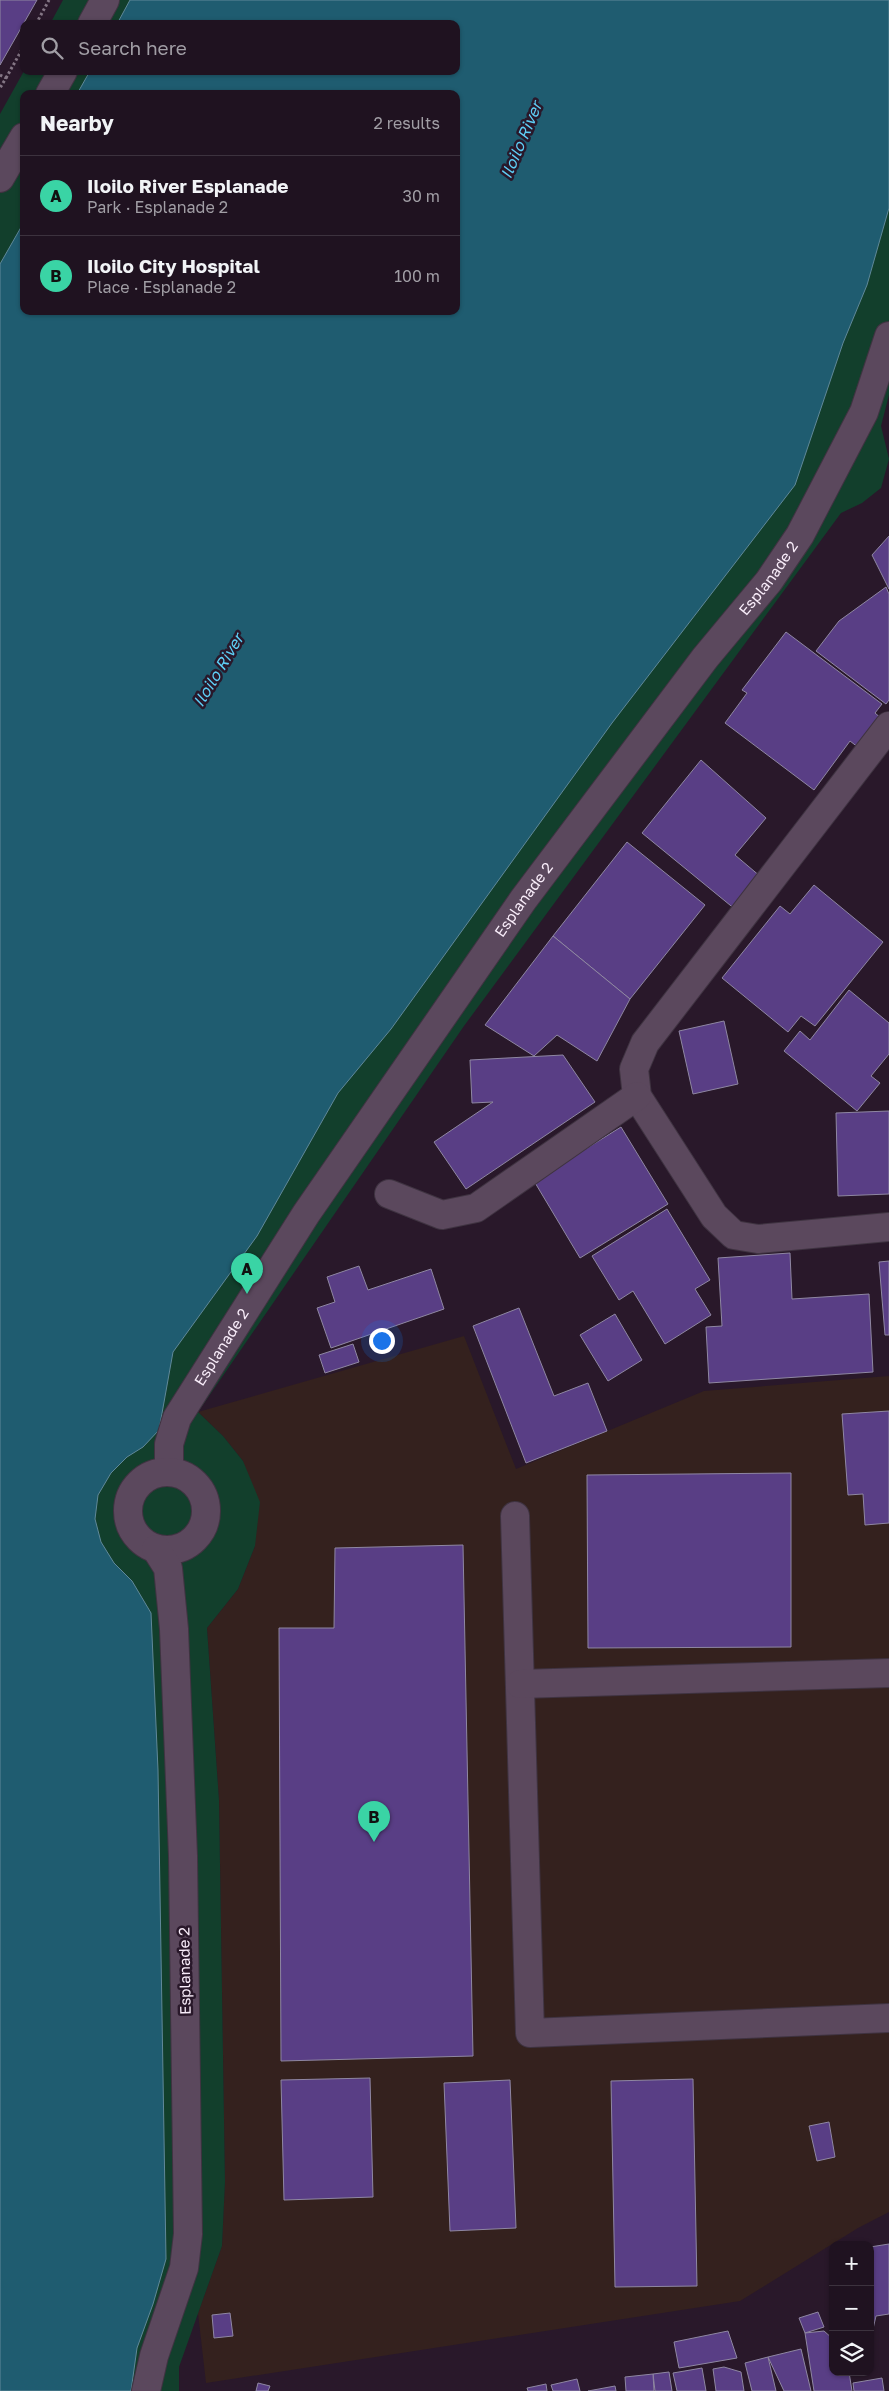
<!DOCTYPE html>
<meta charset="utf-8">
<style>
body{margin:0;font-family:"Golos Text",sans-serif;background:#271b29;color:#f1f3f6}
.controls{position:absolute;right:15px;bottom:15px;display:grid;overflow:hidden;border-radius:10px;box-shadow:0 1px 4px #0004}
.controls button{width:45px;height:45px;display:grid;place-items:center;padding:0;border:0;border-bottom:1px solid #3c323e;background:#1f1220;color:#f1f3f6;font:25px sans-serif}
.you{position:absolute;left:381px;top:1340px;width:18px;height:18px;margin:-12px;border:4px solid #fff;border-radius:50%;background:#1a73e8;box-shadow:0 0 0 8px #1a73e833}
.badge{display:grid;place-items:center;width:32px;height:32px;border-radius:50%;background:#3ad4a5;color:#111;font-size:16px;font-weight:700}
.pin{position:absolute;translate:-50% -41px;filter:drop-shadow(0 1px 2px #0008)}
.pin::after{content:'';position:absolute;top:26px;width:18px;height:15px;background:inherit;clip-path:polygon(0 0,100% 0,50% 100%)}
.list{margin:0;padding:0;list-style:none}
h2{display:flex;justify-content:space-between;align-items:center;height:65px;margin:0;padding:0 20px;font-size:21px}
h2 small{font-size:16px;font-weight:400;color:#a19ea5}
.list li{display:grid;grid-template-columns:32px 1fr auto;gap:15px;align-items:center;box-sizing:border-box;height:80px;padding:0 20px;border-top:1px solid #3c323e}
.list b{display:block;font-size:19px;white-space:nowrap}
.list p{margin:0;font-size:16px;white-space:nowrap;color:#a19ea5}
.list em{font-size:16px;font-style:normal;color:#a19ea5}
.icon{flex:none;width:28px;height:28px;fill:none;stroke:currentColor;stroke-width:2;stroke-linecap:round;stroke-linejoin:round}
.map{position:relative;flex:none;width:889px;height:2391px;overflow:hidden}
.search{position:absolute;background:#1f1220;box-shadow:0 1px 4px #0004;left:20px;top:20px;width:440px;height:55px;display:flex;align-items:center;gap:12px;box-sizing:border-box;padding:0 18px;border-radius:10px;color:#a19ea5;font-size:19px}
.panel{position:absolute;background:#1f1220;box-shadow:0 1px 4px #0004;left:20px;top:90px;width:440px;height:225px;border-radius:10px}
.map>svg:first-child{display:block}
.medical{fill:#34211e}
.green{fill:#123f2c}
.water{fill:#1f5c70;stroke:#608899}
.building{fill:#593e85;stroke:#8f87a2}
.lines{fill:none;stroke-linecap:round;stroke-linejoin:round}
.minor-casing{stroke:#3f3341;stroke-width:30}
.path{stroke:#847685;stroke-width:3;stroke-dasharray:2.5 2.5;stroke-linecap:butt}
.minor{stroke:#5b485d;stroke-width:28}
.labels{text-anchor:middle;stroke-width:5;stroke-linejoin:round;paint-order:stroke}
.street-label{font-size:15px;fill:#f9edfa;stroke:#29182a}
.water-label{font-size:16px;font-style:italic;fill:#5ecff6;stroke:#29182a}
</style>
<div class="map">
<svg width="889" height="2391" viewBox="0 0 889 2391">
<rect width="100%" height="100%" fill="#29182a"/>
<polygon class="medical" points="464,1336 516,1469 704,1391 889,1376 889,2212 858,2228 740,2301 206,2383 198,2313 222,2246 225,2182 219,1800 207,1628 238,1589 255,1546 243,1461 223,1436 198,1412"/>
<g class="green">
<polygon points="63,0 186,0 176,24 50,24"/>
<polygon points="24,71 151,71 137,94 24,94 24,285 0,348 0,114"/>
<polygon points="889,144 889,395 881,426 889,459 881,488 862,503 841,513 464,1026 198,1412 223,1436 243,1461 260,1502 255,1546 238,1589 207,1628 219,1800 225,2182 222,2246 179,2367 179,2391 108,2391 133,2377 133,2368 78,1465 154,1374"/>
</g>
<polygon class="water" points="130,0 889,0 889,208 867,285 843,343 795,485 612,723 391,1029 338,1093 257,1236 173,1352 159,1430 143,1447 127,1457 111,1473 98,1495 95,1519 101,1542 114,1563 132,1581 151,1613 158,1770 166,2259 153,2304 137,2348 131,2391 0,2391 0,264 24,222 24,311 456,311 456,94 77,94 90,71 456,71 456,24 117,24"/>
<g class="building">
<polygon points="0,0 37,0 0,65"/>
<polygon points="889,536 889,589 872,555"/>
<polygon points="886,587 889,594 889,700 886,704 816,651 839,621"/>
<polygon points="786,632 882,704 875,713 882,719 859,748 850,741 814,790 725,723 747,693 742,690"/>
<polygon points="701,760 766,818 735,855 761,877 736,910 642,833"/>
<polygon points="627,842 705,905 630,999 553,936"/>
<polygon points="814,885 883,942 815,1026 801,1016 788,1032 722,978 780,906 790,914"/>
<polygon points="553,936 630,999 597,1061 557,1035 534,1056 485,1025"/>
<polygon points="849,990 889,1023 889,1054 871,1076 880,1083 857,1111 784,1051 800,1031 810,1040"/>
<polygon points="724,1021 738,1084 693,1094 679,1031"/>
<polygon points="563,1055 595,1102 466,1189 434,1142 493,1102 472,1103 470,1060"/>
<polygon points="889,1111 889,1194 838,1196 836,1113"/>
<polygon points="621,1127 668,1204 580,1258 534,1181"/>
<polygon points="667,1209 710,1280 695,1289 711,1315 665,1344 633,1291 619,1300 592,1256"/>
<polygon points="790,1253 792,1299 869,1294 873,1372 709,1383 706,1327 722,1326 718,1258"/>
<polygon points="889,1261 889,1335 885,1335 879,1262"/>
<polygon points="359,1266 368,1290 431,1269 444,1309 331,1348 317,1308 335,1302 327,1277"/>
<polygon points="519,1308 554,1396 588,1383 607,1431 526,1463 473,1326"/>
<polygon points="615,1314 642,1360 608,1381 580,1335"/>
<polygon points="353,1344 359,1362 325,1373 319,1355"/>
<polygon points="889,1411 889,1523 865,1525 863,1494 848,1495 842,1414"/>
<polygon points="791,1473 791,1647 588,1648 587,1475"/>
<polygon points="463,1545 473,2056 281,2061 279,1628 334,1628 335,1548"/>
<polygon points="370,2078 373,2197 284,2200 281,2080"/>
<polygon points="693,2079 697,2286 615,2287 611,2081"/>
<polygon points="510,2080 516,2228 450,2231 444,2083"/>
<polygon points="829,2122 835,2157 817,2161 809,2126"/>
<polygon points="889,2244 889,2314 876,2316 873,2329 870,2329 870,2247"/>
<polygon points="818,2312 824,2327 805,2333 799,2318"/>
<polygon points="230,2313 233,2336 214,2338 212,2315"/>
<polygon points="728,2331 737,2358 679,2368 674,2342"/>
<polygon points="824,2331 833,2339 833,2372 849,2372 852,2391 814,2391 805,2333"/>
<polygon points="801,2349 811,2391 784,2391 768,2357"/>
<polygon points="768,2357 776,2391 752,2391 745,2363"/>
<polygon points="724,2367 741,2372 744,2391 716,2391 713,2369"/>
<polygon points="702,2368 706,2391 677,2391 673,2373"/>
<polygon points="669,2372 672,2391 655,2391 653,2374"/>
<polygon points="653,2374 654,2391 626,2391 625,2377"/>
<polygon points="882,2378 884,2391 854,2391 853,2383"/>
<polygon points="577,2379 580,2391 553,2391 551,2385"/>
<polygon points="258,2383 270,2386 268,2391 256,2391"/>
<polygon points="546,2384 547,2391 528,2391 527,2388"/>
<polygon points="615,2386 616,2391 588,2391"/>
</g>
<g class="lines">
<defs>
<g id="minor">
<polyline points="92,24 105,0"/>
<polyline points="50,94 63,71"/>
<polyline points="0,178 24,137"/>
<polyline points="889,726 645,1043 634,1069 637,1096 714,1216 734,1235 758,1239 889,1227"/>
<polyline points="389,1194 442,1215 476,1208 637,1096"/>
<path id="s1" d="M 169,1471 L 169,1444 L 177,1418 L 306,1214 L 523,900 L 705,658 L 769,581 L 800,535 L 864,412 L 889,336"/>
<circle cx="167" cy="1511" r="39"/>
<polyline points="515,1516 530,2033 889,2018"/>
<polyline points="520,1684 889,1673"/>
<polyline points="146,2391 154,2356 184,2268 188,2234 183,1856 174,1629 168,1568 156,1549"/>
</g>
</defs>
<use href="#minor" class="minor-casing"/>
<g class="path">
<polyline points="36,24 49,0"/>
<polyline points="0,75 6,78 0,88"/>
<polyline points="6,78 24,46"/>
</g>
<use href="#minor" class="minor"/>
</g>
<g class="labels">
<g class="street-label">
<text dy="5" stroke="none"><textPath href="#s1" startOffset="1082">Esplanade 2</textPath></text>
<text dy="5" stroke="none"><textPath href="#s1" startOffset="678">Esplanade 2</textPath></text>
<text dy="5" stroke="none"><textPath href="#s1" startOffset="138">Esplanade 2</textPath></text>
<text transform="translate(185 1971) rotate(-91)" y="5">Esplanade 2</text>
</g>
<g class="water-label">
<text transform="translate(521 140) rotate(-67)" y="6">Iloilo River</text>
<text transform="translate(218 670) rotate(-59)" y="6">Iloilo River</text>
</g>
</g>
</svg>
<div class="controls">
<button>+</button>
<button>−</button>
<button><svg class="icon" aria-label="layers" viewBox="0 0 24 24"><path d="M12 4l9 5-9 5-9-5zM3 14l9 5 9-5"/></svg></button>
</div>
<div class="you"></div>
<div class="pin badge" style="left:247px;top:1294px">A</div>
<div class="pin badge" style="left:374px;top:1842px">B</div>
<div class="search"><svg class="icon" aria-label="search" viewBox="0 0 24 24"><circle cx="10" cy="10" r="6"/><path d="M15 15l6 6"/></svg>Search here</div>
<section class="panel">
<h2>Nearby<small>2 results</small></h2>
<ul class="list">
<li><span class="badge">A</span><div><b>Iloilo River Esplanade</b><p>Park · Esplanade 2</p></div><em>30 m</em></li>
<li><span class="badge">B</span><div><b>Iloilo City Hospital</b><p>Place · Esplanade 2</p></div><em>100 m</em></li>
</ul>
</section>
</div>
